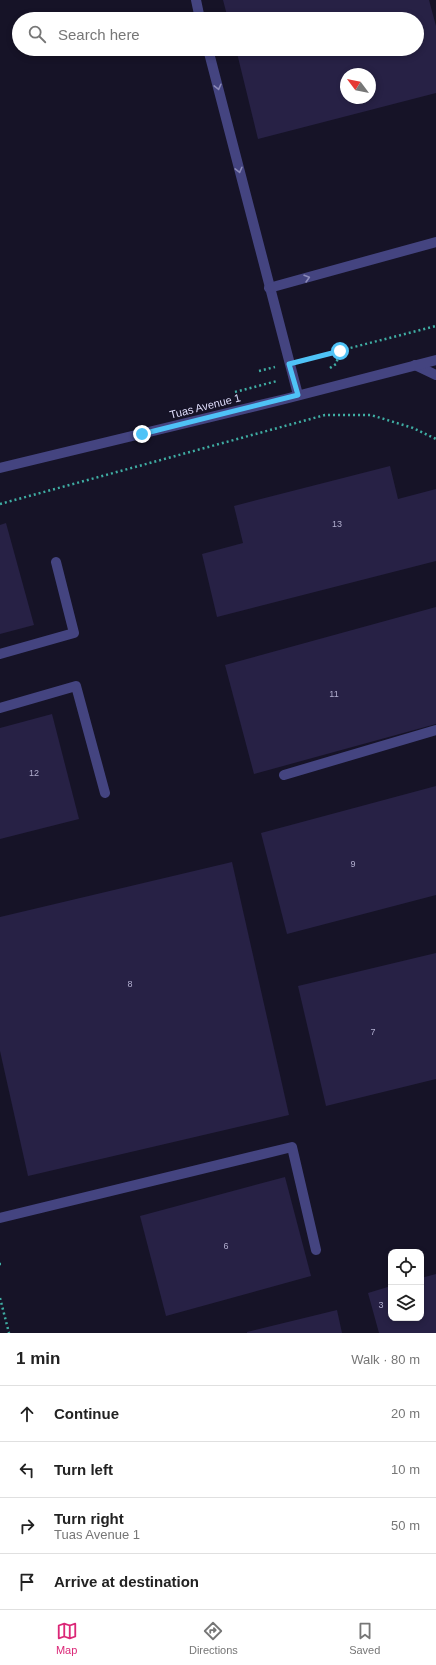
<!DOCTYPE html>
<meta charset="utf-8">
<style>
body{margin:0;font-family:Arial,sans-serif;background:#f6f6f6;color:#222}
.controls{position:absolute;right:12px;bottom:12px;display:grid;overflow:hidden;border-radius:8px;box-shadow:0 2px 6px #0003}
.controls button{width:36px;height:36px;display:grid;place-items:center;padding:0;border:0;border-bottom:1px solid #e0e0e0;background:#fff;color:#222;font:20px sans-serif}
.compass{position:absolute;left:340px;top:68px;width:36px;height:36px;border-radius:50%;background:#fff;box-shadow:0 2px 6px #0003;rotate:302deg}
.stop{position:absolute;width:12px;height:12px;margin:-9px;border:3px solid #4fc3f7;border-radius:50%;background:#fff}
.stop.end{background:#4fc3f7;border-color:#fff;box-shadow:0 1px 4px #0008}
.list{margin:0;padding:0;list-style:none}
h2{display:flex;justify-content:space-between;align-items:center;height:52px;margin:0;padding:0 16px;font-size:17px}
h2 small{font-size:13px;font-weight:400;color:#767676}
.list li{display:grid;grid-template-columns:26px 1fr auto;gap:12px;align-items:center;box-sizing:border-box;height:56px;padding:0 16px;border-top:1px solid #e0e0e0}
.list b{display:block;font-size:15px;white-space:nowrap}
.list p{margin:0;font-size:13px;white-space:nowrap;color:#767676}
.list em{font-size:13px;font-style:normal;color:#767676}
.icon{flex:none;width:22px;height:22px;fill:none;stroke:currentColor;stroke-width:2;stroke-linecap:round;stroke-linejoin:round}
.map{position:relative;flex:none;width:436px;height:1333px;overflow:hidden}
.search{position:absolute;background:#fff;box-shadow:0 2px 6px #0003;left:12px;right:12px;top:12px;height:44px;display:flex;align-items:center;gap:10px;box-sizing:border-box;padding:0 14px;border-radius:22px;color:#767676;font-size:15px}
.sheet{height:276px;background:#fff}
nav{display:flex;justify-content:space-around;align-items:center;box-sizing:border-box;height:56px;border-top:1px solid #e0e0e0;background:#fff;font-size:11px;color:#767676}
nav a{display:grid;justify-items:center;gap:2px}
nav .on{color:#db2777}
.map>svg:first-child{display:block}
.building{fill:#272145;fill-rule:evenodd}
.lines{fill:none;stroke-linecap:round;stroke-linejoin:round}
.path{stroke:#3fada3;stroke-width:2.5;stroke-dasharray:2 3;stroke-linecap:butt}
.service{stroke:#444480;stroke-width:10}
.minor{stroke:#444480;stroke-width:10}
.oneway{stroke:#8a89b7}
.route{stroke:#4fc3f7;stroke-width:5}
.labels{text-anchor:middle;stroke-width:3;stroke-linejoin:round;paint-order:stroke}
.number-label{font-size:9px;fill:#b1aece}
.street-label{font-size:11px;fill:#dfddfb;stroke:#161327}
</style>
<div class="map">
<svg width="436" height="1333" viewBox="0 0 436 1333">
<rect width="100%" height="100%" fill="#161327"/>
<g class="building">
<path d="M 223,0 L 429,0 L 436,26 L 436,93 L 258,139 L 236,49 L 417,49 L 417,19 L 228,19 ZM 346,74 L 370,74 L 370,98 L 346,98 Z"/>
<polygon points="390,466 398,499 436,489 436,561 217,617 202,554 243,543 234,506"/>
<polygon points="6,523 34,625 0,634 0,525"/>
<polygon points="436,607 436,724 254,774 225,665"/>
<polygon points="52,714 79,819 0,839 0,728"/>
<polygon points="436,786 436,895 287,934 261,833"/>
<polygon points="232,862 289,1115 28,1176 0,1051 0,917"/>
<polygon points="436,953 436,1079 326,1106 298,986"/>
<polygon points="285,1177 311,1276 166,1316 140,1216"/>
<polygon points="436,1274 436,1333 379,1333 368,1293 391,1286 391,1318 421,1318 421,1278"/>
<polygon points="337,1310 342,1333 247,1333 247,1332"/>
</g>
<g class="lines">
<g class="path">
<polyline points="307,359 436,326"/>
<polyline points="330,368 336,364 340,351"/>
<polyline points="259,371 275,367"/>
<polyline points="235,392 277,381"/>
<polyline points="0,504 325,415 371,415 413,428 436,439"/>
<polyline points="0,1264 1,1264"/>
<polyline points="0,1298 9,1333"/>
</g>
<g class="service">
<polyline points="196,0 200,19"/>
<polyline points="208,49 298,395"/>
<polyline points="269,288 436,242"/>
<polyline points="0,654 74,633 56,562"/>
<polyline points="0,708 76,686 105,793"/>
<polyline points="284,775 436,730"/>
<polyline points="0,1218 292,1147 316,1250"/>
</g>
<g class="minor">
<polyline points="415,365 436,375"/>
<polyline points="0,468 285,399 436,360"/>
</g>
</g>
<defs><path id="oneway-chevron" d="M-2-3.5L2.5 0L-2 3.5" fill="none" stroke-width="1.6" stroke-linecap="round" stroke-linejoin="round"/></defs>
<g class="oneway">
<use href="#oneway-chevron" transform="translate(218 87) rotate(76)"/>
<use href="#oneway-chevron" transform="translate(239 170) rotate(76)"/>
<use href="#oneway-chevron" transform="translate(307 278) rotate(-16)"/>
</g>
<g class="lines">
<polyline class="route" points="142,434 298,395 289,364 340,351"/>
</g>
<g class="labels">
<g class="number-label">
<text x="337" y="527">13</text>
<text x="334" y="697">11</text>
<text x="34" y="776">12</text>
<text x="353" y="867">9</text>
<text x="130" y="987">8</text>
<text x="373" y="1035">7</text>
<text x="226" y="1249">6</text>
<text x="381" y="1308">3</text>
</g>
<g class="street-label">
<text transform="translate(205 406) rotate(-14)" y="4">Tuas Avenue 1</text>
</g>
</g>
</svg>
<div class="controls">
<button><svg class="icon" aria-label="locate" viewBox="0 0 24 24"><circle cx="12" cy="12" r="6"/><path d="M12 2v4M12 18v4M2 12h4M18 12h4"/></svg></button>
<button><svg class="icon" aria-label="layers" viewBox="0 0 24 24"><path d="M12 4l9 5-9 5-9-5zM3 14l9 5 9-5"/></svg></button>
</div>
<svg class="compass" viewBox="-18 -18 36 36"><path d="M0-13l5 13h-10z" fill="#e53935"/><path d="M0 13l5-13h-10z" fill="#767676"/></svg>
<div class="stop" style="left:340px;top:351px"></div>
<div class="stop end" style="left:142px;top:434px"></div>
<div class="search"><svg class="icon" aria-label="search" viewBox="0 0 24 24"><circle cx="10" cy="10" r="6"/><path d="M15 15l6 6"/></svg>Search here</div>
</div>
<section class="sheet">
<h2>1 min<small>Walk · 80 m</small></h2>
<ul class="list">
<li><svg class="icon" aria-label="ahead" viewBox="0 0 24 24"><path d="M12 20V5M6 11l6-6 6 6"/></svg><div><b>Continue</b></div><em>20 m</em></li>
<li><svg class="icon" aria-label="left" viewBox="0 0 24 24"><path d="M17 20v-9H6M10 6l-5 5 5 5"/></svg><div><b>Turn left</b></div><em>10 m</em></li>
<li><svg class="icon" aria-label="right" viewBox="0 0 24 24"><path d="M7 20v-9h11M14 6l5 5-5 5"/></svg><div><b>Turn right</b><p>Tuas Avenue 1</p></div><em>50 m</em></li>
<li><svg class="icon" aria-label="arrive" viewBox="0 0 24 24"><path d="M6 21V4h12l-3 4 3 4H6"/></svg><div><b>Arrive at destination</b></div></li>
</ul>
</section>
<nav>
<a class="on"><svg class="icon" aria-label="map" viewBox="0 0 24 24"><path d="M3 6l6-2 6 2 6-2v14l-6 2-6-2-6 2zM9 4v14M15 6v14"/></svg>Map</a>
<a><svg class="icon" aria-label="directions" viewBox="0 0 24 24"><path d="M12 3l9 9-9 9-9-9zM9 14v-3h6M13 9l2 2-2 2"/></svg>Directions</a>
<a><svg class="icon" aria-label="saved" viewBox="0 0 24 24"><path d="M7 4h10v16l-5-4-5 4z"/></svg>Saved</a>
</nav>
